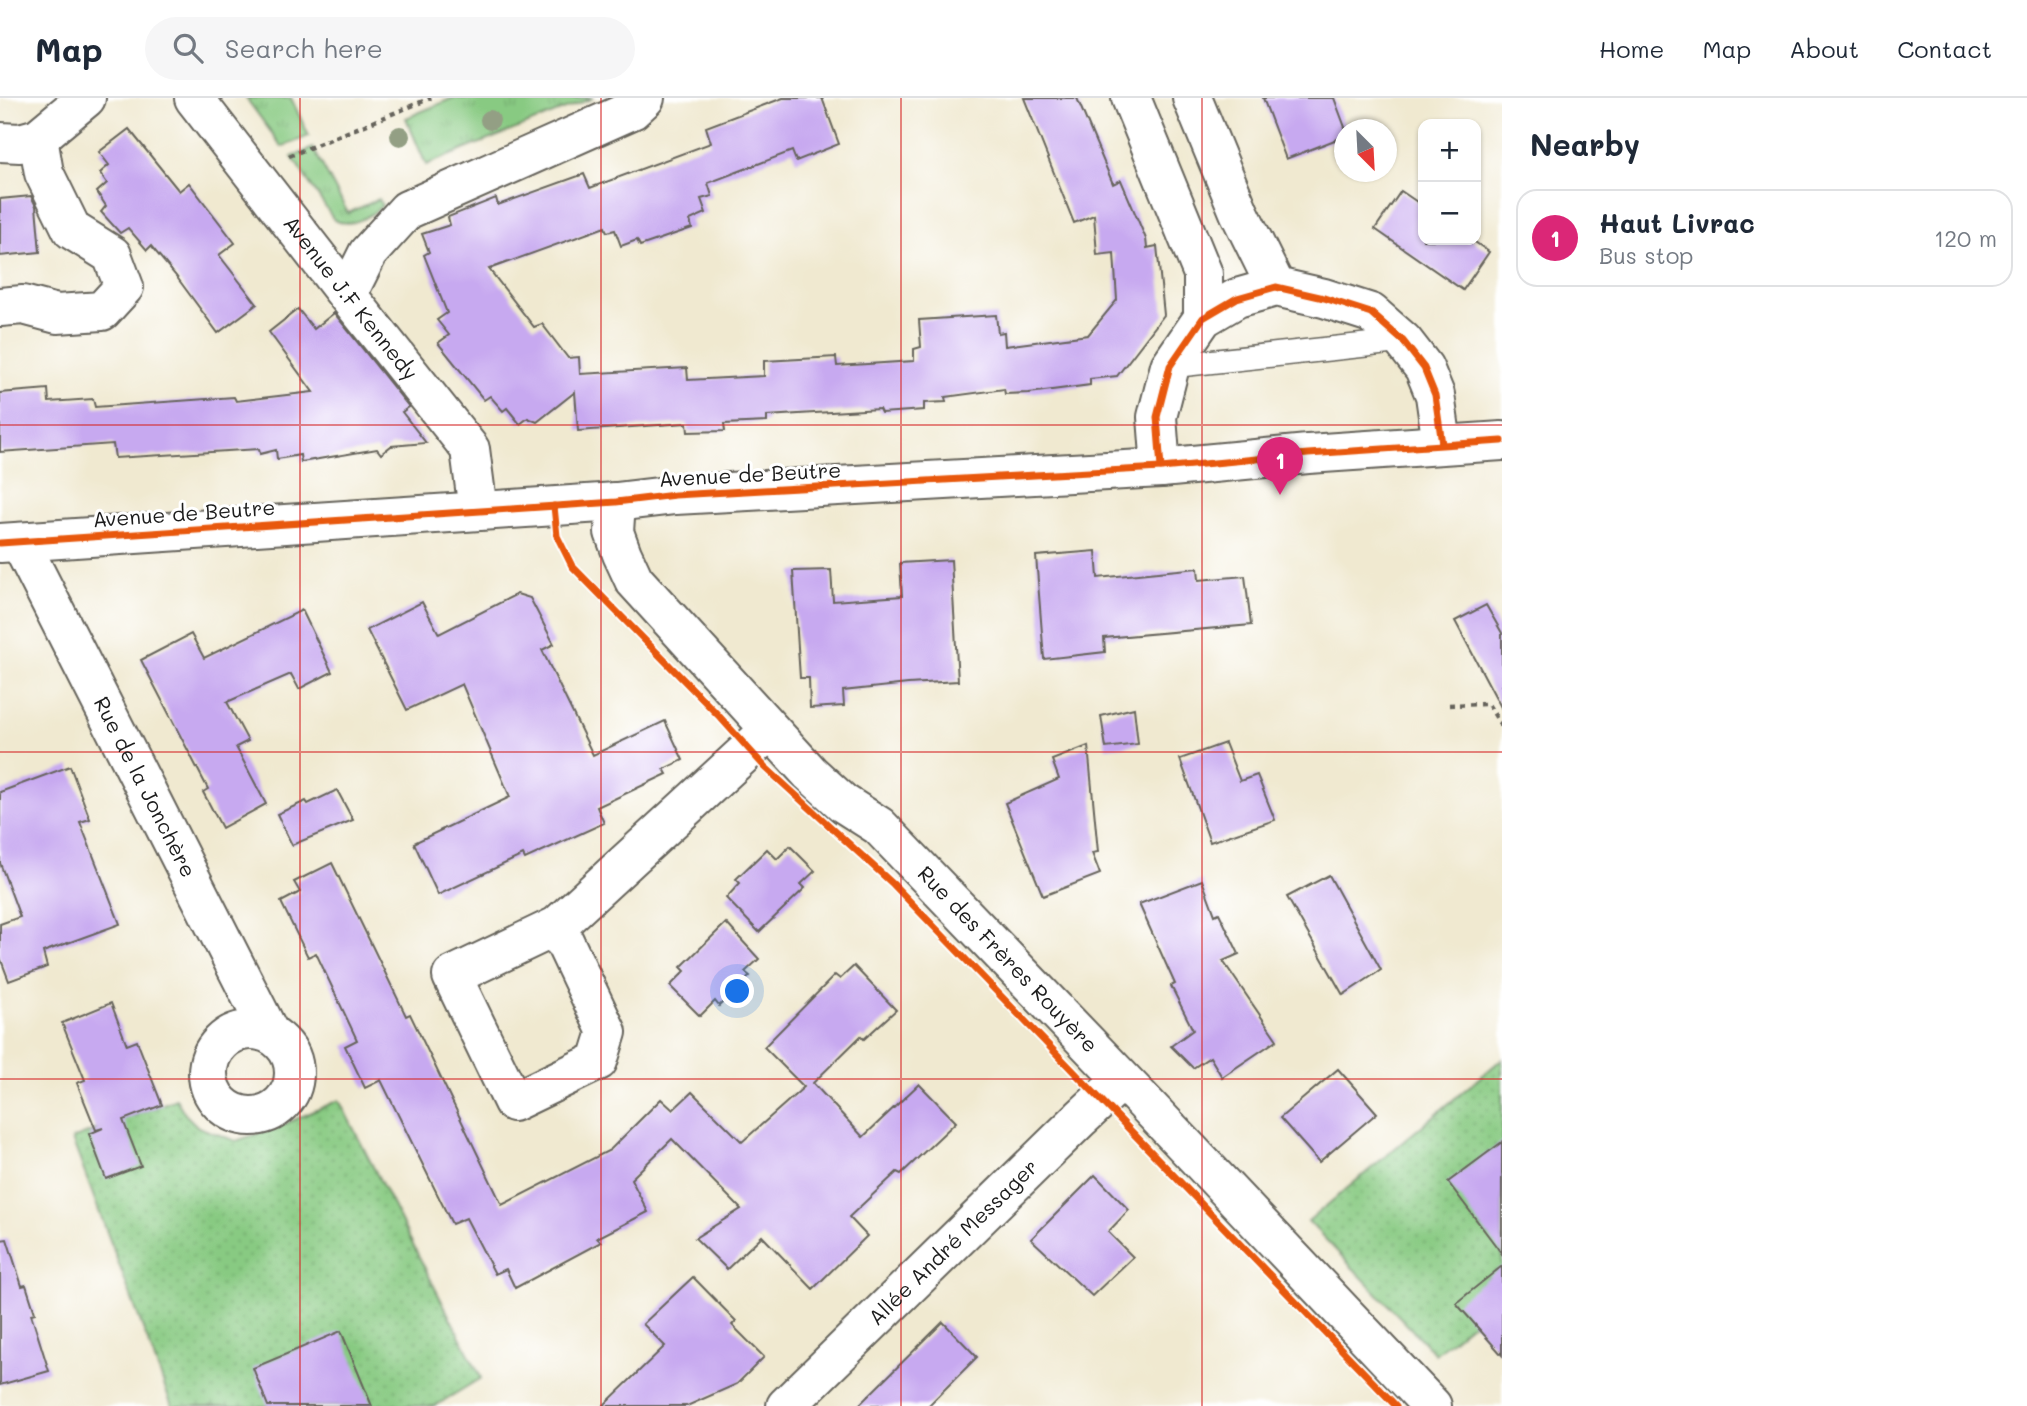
<!DOCTYPE html>
<meta charset="utf-8">
<style>
body{margin:0;font-family:Mali,sans-serif;background:#f6f6f7;color:#1f2937}
.controls{position:absolute;right:21px;top:21px;display:grid;overflow:hidden;border-radius:14px;box-shadow:0 2px 5px #0004}
.controls button{width:63px;height:63px;display:grid;place-items:center;padding:0;border:0;border-bottom:2px solid #e0e1e3;background:#fff;color:#1f2937;font:35px sans-serif}
.compass{position:absolute;left:1334px;top:21px;width:63px;height:63px;border-radius:50%;background:#fff;box-shadow:0 2px 5px #0004;rotate:156deg}
.you{position:absolute;left:738px;top:894px;width:24px;height:24px;margin:-18px;border:5px solid #fff;border-radius:50%;background:#1a73e8;box-shadow:0 0 0 10px #1a73e833}
.badge{display:grid;place-items:center;width:46px;height:46px;border-radius:50%;background:#db2777;color:#fff;font-size:23px;font-weight:700}
.pin{position:absolute;translate:-50% -58px;filter:drop-shadow(0 2px 4px #0008)}
.pin::after{content:'';position:absolute;top:37px;width:24px;height:21px;background:inherit;clip-path:polygon(0 0,100% 0,50% 100%)}
.list{margin:0;padding:0;list-style:none}
h2{display:flex;justify-content:space-between;align-items:center;height:91px;margin:0;padding:0 28px;font-size:30px}
h2 small{font-size:23px;font-weight:400;color:#747a83}
.list li{display:grid;grid-template-columns:46px 1fr auto;gap:21px;align-items:center;box-sizing:border-box;height:98px;margin:0 14px 14px;padding:0 14px;border:2px solid #e0e1e3;border-radius:21px}
.list b{display:block;font-size:26px;white-space:nowrap}
.list p{margin:0;font-size:23px;white-space:nowrap;color:#747a83}
.list em{font-size:23px;font-style:normal;color:#747a83}
.icon{flex:none;width:38px;height:38px;fill:none;stroke:currentColor;stroke-width:2;stroke-linecap:round;stroke-linejoin:round}
.map{position:relative;flex:none;width:1502px;height:1308px;overflow:hidden}
header{display:flex;align-items:center;gap:42px;box-sizing:border-box;height:98px;padding:0 35px;background:#fff;border-bottom:2px solid #e0e1e3}
header strong{font-size:33px}
nav{display:flex;gap:38px;margin-inline-start:auto;font-size:24px}
.search{width:490px;height:63px;background:#f6f6f7;display:flex;align-items:center;gap:18px;box-sizing:border-box;padding:0 24px;border-radius:38px;color:#747a83;font-size:26px}
main{display:flex}
aside{flex:1;background:#fff}
.map>svg:first-child{display:block}
.grass{fill:url(#grass-tufts);stroke:#52734f;stroke-width:2}
.garden{fill:url(#garden-dots);stroke:#52734f;stroke-width:2}
.building{fill:#c7a9f0}
.lines{fill:none;stroke-linecap:round;stroke-linejoin:round}
.lane-casing{stroke:#66645b;stroke-width:26}
.street-casing{stroke:#66645b;stroke-width:42}
.secondary-casing{stroke:#66645b;stroke-width:42}
.path{stroke:#66645b;stroke-width:4.5;stroke-dasharray:5 5;stroke-linecap:butt}
.lane{stroke:#fff;stroke-width:23}
.street{stroke:#fff;stroke-width:38}
.secondary{stroke:#fff;stroke-width:38}
.cycleway-casing{stroke:#fff;stroke-width:11}
.cycleway{stroke:#e8590c;stroke-width:7}
.tree{fill:#939f84}
.grid{fill:none;stroke:#d62828;stroke-width:2;stroke-opacity:0.55}
.labels{text-anchor:middle;stroke-width:6;stroke-linejoin:round;paint-order:stroke}
.street-label{font-size:21px;fill:#1c1c1c;stroke:#fff}
</style>
<header>
<strong>Map</strong>
<div class="search"><svg class="icon" aria-label="search" viewBox="0 0 24 24"><circle cx="10" cy="10" r="6"/><path d="M15 15l6 6"/></svg>Search here</div>
<nav><a>Home</a><a>Map</a><a>About</a><a>Contact</a></nav>
</header>
<main>
<div class="map">
<svg width="1502" height="1308" viewBox="0 0 1502 1308">
<defs>
<pattern id="grass-tufts" width="24" height="20" patternUnits="userSpaceOnUse" patternTransform="scale(1.75)"><rect width="24" height="20" fill="#88ca82"/><path d="M3 7l-1-3M5 7V3M7 7l1-3M15 17l-1-3M17 17v-4M19 17l1-3" fill="none" stroke="#75ad70"/></pattern>
<pattern id="garden-dots" width="8" height="8" patternUnits="userSpaceOnUse" patternTransform="scale(1.75)"><rect width="8" height="8" fill="#88ca82"/><path d="M2 2h.1M6 6h.1" fill="none" stroke="#75ad70" stroke-width="1.8" stroke-linecap="round"/></pattern>
</defs>
<rect width="100%" height="100%" fill="#fff"/>
<filter id="ink" filterUnits="userSpaceOnUse"><feTurbulence type="fractalNoise" baseFrequency=".0143" numOctaves="2"/><feDisplacementMap in="SourceGraphic" scale="14" xChannelSelector="R" yChannelSelector="G"/><feConvolveMatrix kernelMatrix="1 2 1 2 8 2 1 2 1" color-interpolation-filters="sRGB"/></filter>
<filter id="wash" filterUnits="userSpaceOnUse"><feTurbulence type="fractalNoise" baseFrequency=".00686" numOctaves="4" result="noise"/><feDisplacementMap in="SourceGraphic" scale="28" xChannelSelector="R" yChannelSelector="G"/><feGaussianBlur stdDeviation="1.57" result="paint"/><feColorMatrix in="noise" values="0 0 0 0 0 0 0 0 0 0 0 0 0 0 0 0 0 1.4 0 .05"/><feComposite in="paint" operator="in"/></filter>
<g filter="url(#wash)">
<rect width="100%" height="100%" fill="#f0e9d0"/>
<g class="grass">
<polygon points="246,0 291,0 309,38 282,49"/>
<polygon points="453,0 593,0 426,67 406,20"/>
<path d="M 313,50 L 348,115 L 379,101 L 382,108 C 369,119 351,131 334,122 L 292,59 Z"/>
</g>
<g class="garden">
<polygon points="1502,961 1502,1200 1435,1256 1308,1123"/>
<polygon points="176,1001 185,1016 198,1029 236,1043 280,1028 339,1002 481,1280 435,1308 172,1308 72,1041"/>
</g>
<g id="blocks">
<g class="building">
<polygon points="783,0 822,0 839,46 796,63 792,53 708,85 712,98 701,101 706,115 690,122 692,130 640,148 637,142 621,148 615,132 607,134 605,129 489,171 534,229 542,226 568,260 579,259 580,276 687,270 688,282 764,278 764,263 836,259 837,268 914,263 914,251 921,249 919,222 996,217 998,235 1004,234 1005,248 1088,237 1117,202 1114,155 1097,157 1094,117 1074,125 1024,0 1077,0 1113,86 1121,82 1146,141 1147,150 1157,148 1164,217 1117,278 1090,281 1090,287 1029,295 1005,296 1004,291 945,299 946,304 924,305 924,312 881,315 879,311 767,318 767,324 724,326 725,333 688,334 687,325 578,333 575,294 537,324 528,320 520,326 507,310 503,313 490,298 484,302 438,245 449,237 437,222 447,215 424,157 429,154 422,136 450,127 448,119 496,100 498,107 584,76 590,90 711,45 706,29"/>
<polygon points="1263,0 1334,0 1346,32 1345,32 1345,38 1286,61"/>
<polygon points="129,31 179,93 189,85 235,145 219,157 257,206 218,235 176,178 151,148 147,152 128,130 120,135 101,114 106,108 97,94 107,85 100,75 109,67 99,54"/>
<polygon points="1401,93 1423,108 1423,142 1472,142 1489,154 1463,192 1375,131"/>
<polygon points="31,98 36,108 40,154 0,158 0,101"/>
<polygon points="298,211 314,231 334,215 409,309 402,314 426,345 391,348 381,356 377,351 301,364 300,357 277,361 276,352 260,356 259,351 115,360 113,346 0,354 0,295 48,291 49,304 93,301 95,309 234,299 236,303 313,294 269,234"/>
<polygon points="1096,453 1098,480 1198,470 1199,482 1245,478 1251,527 1104,540 1105,554 1044,561 1036,458"/>
<polygon points="951,462 958,583 908,586 843,593 844,608 810,610 809,580 800,580 793,473 831,472 833,503 902,498 900,465"/>
<polygon points="517,496 530,500 554,546 542,552 593,657 665,623 683,662 664,671 667,676 597,709 604,725 525,761 523,757 438,797 414,745 510,699 462,586 407,612 367,532 422,504 439,536"/>
<polygon points="1486,507 1502,535 1502,611 1455,523"/>
<polygon points="302,512 332,574 299,591 291,576 227,604 248,643 236,649 266,706 222,730 203,694 208,691 141,562 191,536 204,560"/>
<polygon points="1134,610 1138,646 1106,650 1101,618"/>
<polygon points="1225,645 1240,683 1257,677 1275,722 1210,744 1180,661"/>
<polygon points="1088,648 1098,754 1092,755 1100,776 1043,798 1005,705 1059,681 1052,662"/>
<polygon points="70,668 90,721 80,724 120,826 43,854 47,869 9,883 0,859 0,826 20,819 0,765 0,694"/>
<polygon points="337,692 353,722 292,747 277,716 306,703 308,706"/>
<polygon points="790,748 815,773 801,786 805,790 759,834 726,800 740,785 736,781 767,751 777,761"/>
<polygon points="332,765 406,918 410,916 502,1107 610,1052 661,1001 673,1012 692,994 742,1044 804,989 764,949 835,877 840,881 854,868 896,912 864,941 861,938 813,985 863,1039 919,986 956,1024 901,1076 897,1074 849,1119 867,1138 813,1191 762,1138 727,1171 695,1140 741,1111 672,1041 631,1081 648,1114 597,1140 601,1144 515,1190 506,1171 495,1176 466,1120 452,1126 381,982 365,990 345,948 357,942 316,855 308,859 281,804 300,794 294,784"/>
<polygon points="1329,777 1381,872 1343,897 1287,799"/>
<polygon points="1202,782 1215,817 1219,815 1239,856 1223,863 1277,942 1222,979 1210,959 1193,970 1171,948 1193,932 1171,888 1175,886 1139,806"/>
<polygon points="726,825 759,861 745,874 750,878 719,908 715,903 700,918 670,888 685,873 681,869"/>
<polygon points="111,905 127,947 137,943 162,1007 123,1022 141,1068 106,1081 89,1036 103,1030 96,1032 77,985 85,982 62,925"/>
<polygon points="1338,971 1377,1015 1319,1064 1280,1020"/>
<polygon points="1502,1044 1502,1156 1448,1084"/>
<polygon points="1095,1077 1129,1112 1108,1134 1133,1159 1092,1198 1031,1141"/>
<polygon points="7,1141 22,1188 26,1187 35,1215 31,1216 49,1273 0,1287 0,1142"/>
<polygon points="1502,1168 1502,1257 1456,1205"/>
<polygon points="693,1179 736,1223 732,1227 764,1259 737,1286 687,1308 603,1308 665,1248 643,1226"/>
<polygon points="943,1224 977,1259 928,1308 858,1308"/>
<polygon points="341,1233 372,1308 268,1308 253,1270"/>
</g>
</g>
</g>
<g filter="url(#ink)">
<use href="#blocks" fill-opacity="0" stroke="#66645b" stroke-width="2"/>
<g class="lines">
<defs>
<polyline id="lane" points="1170,268 1403,243"/>
<g id="street">
<path id="s1" d="M 194,0 L 347,197 L 470,351 L 478,413"/>
<polyline points="1131,0 1203,176 1203,220"/>
<polyline points="1192,0 1239,114 1276,189"/>
<polyline points="0,44 20,45 38,40 86,0"/>
<polyline points="347,197 368,155 407,112 632,12 645,0"/>
<polyline points="0,209 23,207 57,216 102,213 124,189 112,157 72,132 44,75 38,40"/>
<polyline points="1161,370 1157,319 1170,268 1203,220 1237,200 1276,189 1324,200 1371,215 1403,243 1424,270 1435,297 1442,346"/>
<path id="s2" d="M 616,404 L 614,434 L 622,456 L 634,482 L 810,675 L 843,705 L 879,728 L 1144,1004 L 1432,1308"/>
<path id="s3" d="M 20,444 L 269,934"/>
<polyline points="557,828 607,934 598,963 513,1004 452,878 557,828 770,632"/>
<circle cx="251" cy="975" r="43"/>
<path id="s4" d="M 786,1308 L 1081,1020 L 1122,982"/>
</g>
<polyline id="secondary" points="0,445 616,404 675,397 1161,370 1308,356 1502,343"/>
</defs>
<use href="#lane" class="lane-casing"/>
<use href="#street" class="street-casing"/>
<use href="#secondary" class="secondary-casing"/>
<g class="path">
<polyline points="289,58 431,0"/>
<polyline points="1449,607 1488,606 1502,629"/>
</g>
<use href="#lane" class="lane"/>
<use href="#street" class="street"/>
<use href="#secondary" class="secondary"/>
<defs>
<g id="cycleway">
<polyline points="1161,370 1157,319 1170,268 1203,220 1237,200 1276,189 1324,200 1371,215 1403,243 1424,270 1435,297 1442,346"/>
<polyline points="554,408 557,438 572,468 718,617 765,669 893,786 1396,1308"/>
<polyline points="0,445 616,404 675,397 1161,370 1308,356 1502,343"/>
</g>
</defs>
<use href="#cycleway" class="cycleway-casing"/>
<use href="#cycleway" class="cycleway"/>
</g>
<g class="tree">
<circle cx="490" cy="22" r="10"/>
<circle cx="400" cy="38" r="10"/>
</g>
</g>
<path class="grid" d="M 300,0 L 300,1308M 601,0 L 601,1308M 901,0 L 901,1308M 1202,0 L 1202,1308M 0,327 L 1502,327M 0,654 L 1502,654M 0,981 L 1502,981"/>
<g class="labels">
<g class="street-label">
<text dy="7" stroke="none"><textPath href="#s1" startOffset="254">Avenue J.F Kennedy</textPath></text>
<text transform="translate(750 377) rotate(-3)" y="7">Avenue de Beutre</text>
<text transform="translate(184 416) rotate(-4)" y="7">Avenue de Beutre</text>
<text dy="7" stroke="none"><textPath href="#s3" startOffset="275">Rue de la Jonchère</textPath></text>
<text dy="7" stroke="none"><textPath href="#s2" startOffset="616">Rue des Frères Rouyère</textPath></text>
<text dy="7" stroke="none"><textPath href="#s4" startOffset="234">Allée André Messager</textPath></text>
</g>
</g>
</svg>
<div class="controls">
<button>+</button>
<button>−</button>
</div>
<svg class="compass" viewBox="-18 -18 36 36"><path d="M0-13l5 13h-10z" fill="#e53935"/><path d="M0 13l5-13h-10z" fill="#747a83"/></svg>
<div class="you"></div>
<div class="pin badge" style="left:1280px;top:397px">1</div>
</div>
<aside>
<h2>Nearby<small></small></h2>
<ul class="list">
<li><span class="badge">1</span><div><b>Haut Livrac</b><p>Bus stop</p></div><em>120 m</em></li>
</ul>
</aside>
</main>
